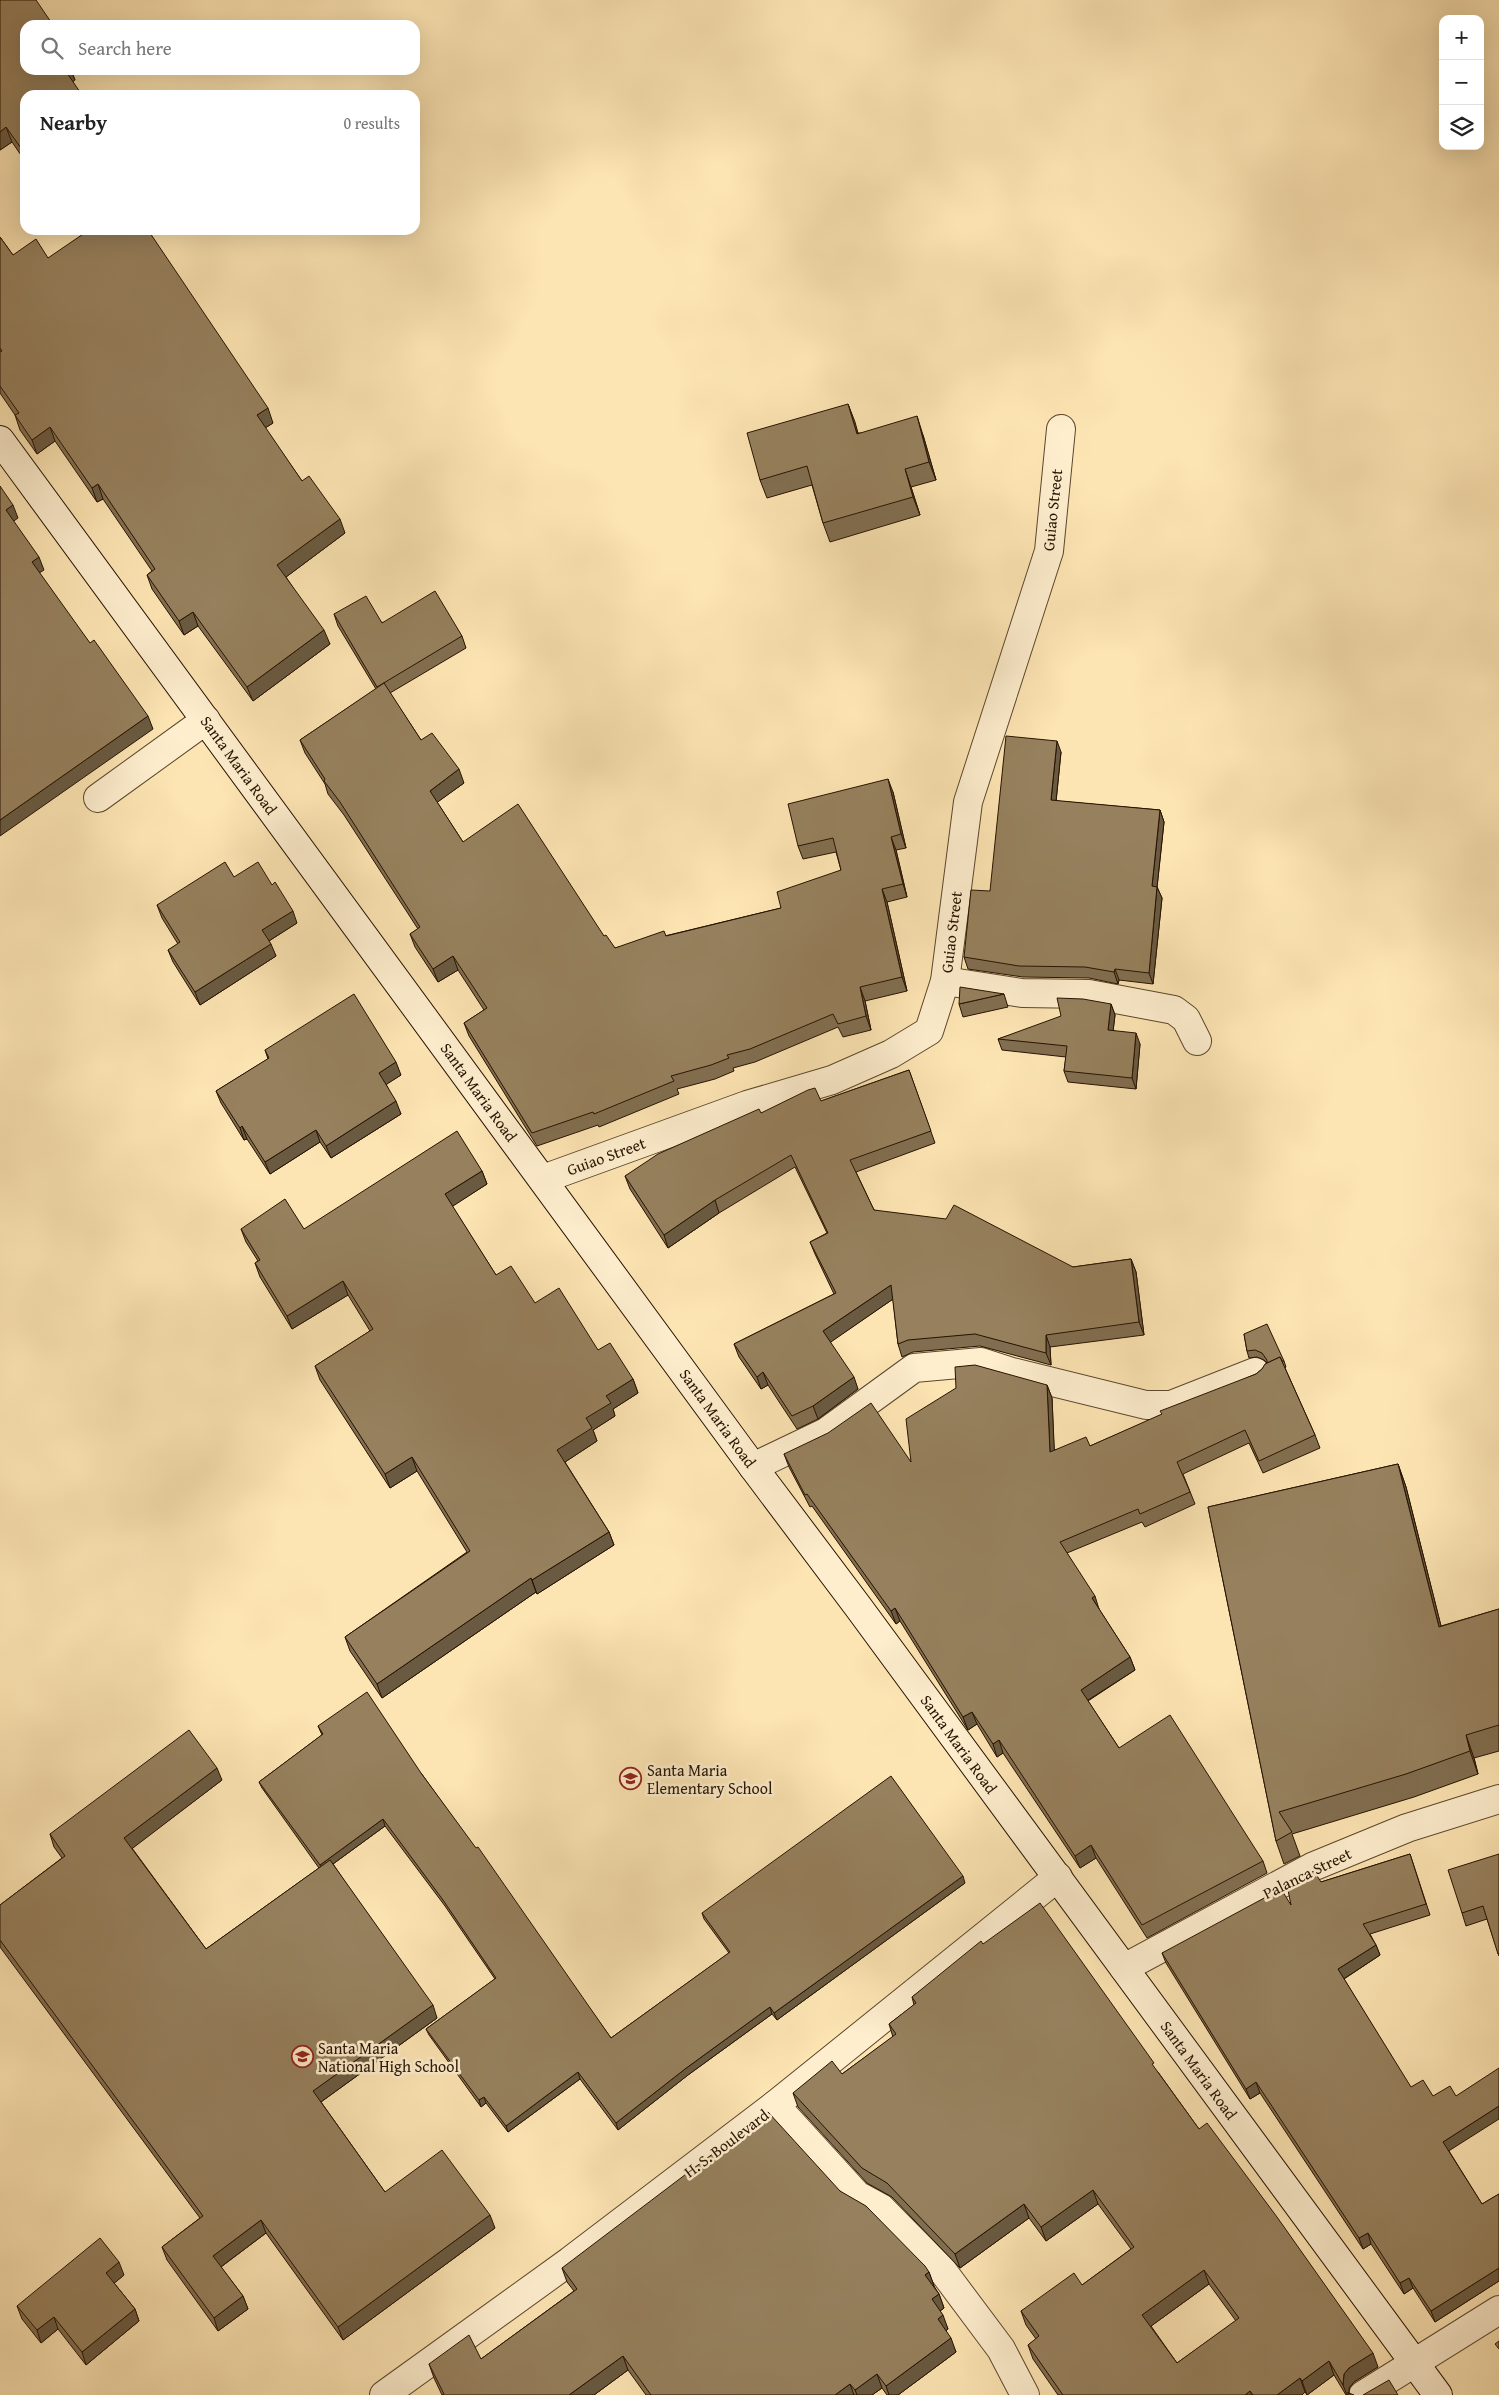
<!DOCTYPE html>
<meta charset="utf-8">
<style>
body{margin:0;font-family:"Gentium Book Plus",serif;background:#f6f6f6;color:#222}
.controls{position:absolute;right:15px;top:15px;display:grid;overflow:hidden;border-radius:10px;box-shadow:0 5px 20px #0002}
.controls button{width:45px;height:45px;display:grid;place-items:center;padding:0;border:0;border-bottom:1px solid #e0e0e0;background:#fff;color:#222;font:25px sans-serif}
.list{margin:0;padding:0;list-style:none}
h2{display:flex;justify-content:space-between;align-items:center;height:65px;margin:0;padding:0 20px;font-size:21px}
h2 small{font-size:16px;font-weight:400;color:#767676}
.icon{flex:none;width:28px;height:28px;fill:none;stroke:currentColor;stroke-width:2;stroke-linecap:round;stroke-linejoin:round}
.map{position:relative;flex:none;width:1499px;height:2395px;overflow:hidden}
.search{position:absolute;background:#fff;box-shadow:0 5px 20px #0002;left:20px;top:20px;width:400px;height:55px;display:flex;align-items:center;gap:12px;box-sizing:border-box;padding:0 18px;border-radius:15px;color:#767676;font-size:19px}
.panel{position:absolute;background:#fff;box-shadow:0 5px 20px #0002;left:20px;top:90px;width:400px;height:145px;border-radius:15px}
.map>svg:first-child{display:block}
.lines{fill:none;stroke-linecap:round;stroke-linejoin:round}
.street-casing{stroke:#5c472d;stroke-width:30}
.secondary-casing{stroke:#261200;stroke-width:30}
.street{stroke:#feeece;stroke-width:28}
.secondary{stroke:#feeece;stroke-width:28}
.wall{fill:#816e50;stroke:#261200;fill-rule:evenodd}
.shaded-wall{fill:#695a41;stroke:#261200}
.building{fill:#96805d;stroke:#261200;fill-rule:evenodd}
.labels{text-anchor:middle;stroke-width:5;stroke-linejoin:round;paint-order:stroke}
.street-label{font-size:16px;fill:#261200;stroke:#feeece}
.poi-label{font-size:16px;fill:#261200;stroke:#feeece;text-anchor:start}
</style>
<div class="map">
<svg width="1499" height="2395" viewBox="0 0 1499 2395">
<rect width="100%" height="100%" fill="#fde5b3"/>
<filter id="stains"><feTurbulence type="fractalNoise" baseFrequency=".004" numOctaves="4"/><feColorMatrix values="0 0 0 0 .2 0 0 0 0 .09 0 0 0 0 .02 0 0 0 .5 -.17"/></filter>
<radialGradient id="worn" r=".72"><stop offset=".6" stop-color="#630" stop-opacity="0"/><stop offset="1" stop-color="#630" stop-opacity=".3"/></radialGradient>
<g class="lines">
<defs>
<g id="street">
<polyline points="98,798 206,720"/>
<polyline points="945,981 1022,993 1089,994 1174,1010 1186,1019 1197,1041"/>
<polyline points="543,1179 747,1105 832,1080 891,1054 929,1031 945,981 968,802 1049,551 1061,429"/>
<polyline points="753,1467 826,1432 914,1368 981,1362 1012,1372 1146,1405 1171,1405 1255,1372"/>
<polyline points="1124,1968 1312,1867 1407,1828 1499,1799"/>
<polyline points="775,2105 857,2195 881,2208 942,2270 1001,2349 1025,2395"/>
<polyline points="384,2395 570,2261 775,2105 1058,1877"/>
<polyline points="1363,2395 1499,2310"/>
</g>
<polyline id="secondary" points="0,440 753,1467 859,1608 1438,2395"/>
</defs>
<use href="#street" class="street-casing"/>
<use href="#secondary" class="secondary-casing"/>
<use href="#street" class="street"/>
<use href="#secondary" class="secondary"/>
</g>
<g class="wall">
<polygon points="0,0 25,70 71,70 75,80 25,95 25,161 12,142 0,150"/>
<polygon points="0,237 13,255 48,258 273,423 265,428 302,481 345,533 286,577 330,644 253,701 198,626 184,635 152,589 147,575 152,571 103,499 97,502 55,441 37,454 20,430 15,415 0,393"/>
<polygon points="848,404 858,433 923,435 936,480 911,487 920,515 830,542 823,523 812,485 767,498 760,480"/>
<polygon points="334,614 462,636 466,648 390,693 421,740 464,783 437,802 463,842 604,936 615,948 781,908 841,870 836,852 803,859 798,846 893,792 906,848 896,850 907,897 887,902 907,991 865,1001 871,1030 843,1037 838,1027 755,1062 733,1068 734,1071 715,1079 677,1089 679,1094 599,1127 598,1125 537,1146 469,1036 464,1023 484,1010 458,970 438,982 415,947 410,934 418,929 344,815 328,794 325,784 305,753 300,740 376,689 338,626"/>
<polygon points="1061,752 1056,801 1160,810 1164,822 1157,887 1162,898 1153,984 1119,980 1118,984 1089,978 1023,977 968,969 964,957 990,891"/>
<polygon points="234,877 297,923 269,941 276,956 200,1005 173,962 168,950 178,944 162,918 157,905"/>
<polygon points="1004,994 1008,1007 963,1017 959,1004"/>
<polygon points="1111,1004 1115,1015 1113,1030 1140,1044 1136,1089 1068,1082 1064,1071 1066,1057 1002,1050 998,1039"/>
<polygon points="265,1050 401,1075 386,1084 401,1114 331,1158 320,1142 270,1174 247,1139 244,1140 221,1103 216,1091 268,1059"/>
<polygon points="909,1070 935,1143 856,1172 874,1210 1073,1267 1131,1259 1136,1272 1144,1335 1050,1347 1051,1365 980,1346 913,1352 902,1357 898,1344 893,1299 830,1342 858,1389 818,1419 797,1429 768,1385 761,1389 739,1357 734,1344 834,1294 815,1254 810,1242 827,1233 795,1167 719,1213 668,1248 630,1189 625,1176 761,1113 821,1101"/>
<polygon points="482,1171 487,1184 452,1206 496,1275 535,1303 598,1350 633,1379 638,1393 613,1409 615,1416 593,1430 597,1441 565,1462 609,1532 614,1545 537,1594 536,1592 382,1698 350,1651 345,1637 467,1552 417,1471 390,1488 320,1380 315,1366 370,1331 348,1295 292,1329 260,1277 255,1263 258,1261 246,1242 241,1229 304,1229"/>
<polygon points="1244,1334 1284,1361 1286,1367 1285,1368 1315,1435 1320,1448 1263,1473 1249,1443 1183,1474 1195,1504 1145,1527 1142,1522 1067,1553 1099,1609 1130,1657 1135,1670 1088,1701 1119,1748 1263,1861 1267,1873 1147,1938 1096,1858 1080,1868 1003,1753 997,1757 977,1724 968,1730 900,1621 896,1624 812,1506 810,1507 789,1467 784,1454 911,1462 1047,1385 1052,1398 1054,1450 1090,1446 1256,1374 1262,1369 1267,1363 1264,1360 1257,1357 1249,1358 1247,1351"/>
<polygon points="1398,1464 1406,1487 1441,1626 1499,1609 1499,1751 1474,1758 1478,1774 1414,1797 1292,1834 1300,1856 1284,1864 1276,1841 1208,1507"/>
<polygon points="318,1726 421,1773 611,2038 729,1953 704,1919 702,1913 965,1883 777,2020 772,2014 688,2075 618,2130 580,2079 508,2132 486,2103 481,2107 429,2035 426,2029 495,1979 445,1906 385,1826 333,1864 437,2018 321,2102 385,2192 495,2228 343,2340 266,2233 221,2267 243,2296 248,2309 218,2331 167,2260 162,2247 200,2218 0,1947 0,1905 62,1858 54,1847 50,1834 222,1780 132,1848 206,1949 319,1868 262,1788 259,1782 322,1735"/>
<polygon points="1410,1854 1430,1915 1370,1934 1376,1945 1380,1955 1344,1979 1449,2151 1482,2204 1499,2194 1499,2281 1435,2322 1413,2288 1404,2294 1371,2244 1363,2249 1260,2093 1250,2099 1166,1963 1162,1953 1291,1905 1321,1882"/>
<polygon points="1499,1854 1499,1956 1487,1919 1466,1926 1462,1913"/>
<path d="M 983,1944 L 1158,2072 L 1199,2129 L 1378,2367 L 1354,2382 L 1349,2388 L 1349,2393 L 1354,2395 L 1346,2395 L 1334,2375 L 1307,2395 L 1305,2392 L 1302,2395 L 1058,2395 L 1033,2359 L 1028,2345 L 1036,2339 L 1026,2325 L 1021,2311 L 1082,2285 L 1131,2249 L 1098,2204 L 1046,2241 L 1029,2218 L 960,2268 L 892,2197 L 867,2183 L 798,2107 L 793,2093 L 842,2074 L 893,2037 L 889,2024 L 914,2005 L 912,1997 ZM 1209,2284 L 1236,2321 L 1177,2363 L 1151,2326 Z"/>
<polygon points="840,2191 929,2272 934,2286 939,2294 944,2308 940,2311 948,2329 946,2331 956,2352 898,2395 887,2395 882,2388 872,2395 646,2395 628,2370 594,2395 442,2395 434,2378 429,2364 481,2359 574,2291 567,2282 562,2268"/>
<polygon points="124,2275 114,2283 135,2309 139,2321 86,2365 58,2329 41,2343 22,2319 17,2306"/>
</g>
<g class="shaded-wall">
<polygon points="65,70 71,70 75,80 70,84"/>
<polygon points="6,127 12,142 0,150 0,132"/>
<polygon points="25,145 25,159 21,148"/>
<polygon points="848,404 855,422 863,452 857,434"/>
<polygon points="268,408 273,423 262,430 257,415"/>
<polygon points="917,416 923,435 936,480 929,462"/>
<polygon points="50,427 55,441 37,454 32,440"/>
<polygon points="905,469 911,487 920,515 913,497"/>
<polygon points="98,484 103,499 97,502 92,488"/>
<polygon points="13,505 18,518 11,523 6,510"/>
<polygon points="340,519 345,533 282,580 277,565"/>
<polygon points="39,557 44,570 36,575 32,562"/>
<polygon points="193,612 198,626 184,635 179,621"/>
<polygon points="324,630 330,644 253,701 247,687"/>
<polygon points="148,716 153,729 0,836 0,820"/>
<polygon points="1057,741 1061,752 1055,812 1051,800"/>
<polygon points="459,769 464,783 435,804 430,791"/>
<polygon points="888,779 893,792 906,848 901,834"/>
<polygon points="1160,810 1164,822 1156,897 1152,886"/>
<polygon points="891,837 896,850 907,897 903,884"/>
<polygon points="1157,887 1162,898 1153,984 1149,973"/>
<polygon points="882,889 887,902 907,991 902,977"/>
<polygon points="293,911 297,923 267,942 262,930"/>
<polygon points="271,944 276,956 200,1005 195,992"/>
<polygon points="453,956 458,970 438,982 433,969"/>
<polygon points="1115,969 1119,980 1118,984 1114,972"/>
<polygon points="860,987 865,1001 871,1030 866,1016"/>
<polygon points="1111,1004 1115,1015 1112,1041 1108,1030"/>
<polygon points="1136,1033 1140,1044 1136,1089 1132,1078"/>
<polygon points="396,1062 401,1075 384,1086 379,1073"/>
<polygon points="396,1101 401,1114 331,1158 326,1146"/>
<polygon points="242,1126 247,1139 244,1140 240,1128"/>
<polygon points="316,1130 320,1142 270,1174 265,1162"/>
<polygon points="482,1171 487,1184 450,1208 445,1194"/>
<polygon points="715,1200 719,1213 668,1248 664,1235"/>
<polygon points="1131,1259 1136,1272 1144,1335 1139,1322"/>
<polygon points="343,1281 348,1295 292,1329 287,1316"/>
<polygon points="891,1285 896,1297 828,1344 823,1331"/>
<polygon points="1046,1335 1050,1347 1051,1365 1046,1353"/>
<polygon points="763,1372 768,1385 761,1389 757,1377"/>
<polygon points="854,1377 858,1389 818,1419 813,1406"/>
<polygon points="633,1379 638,1393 613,1409 615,1416 593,1430 597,1441 562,1464 557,1450 606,1396"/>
<polygon points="1047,1385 1052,1398 1055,1465 1050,1452"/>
<polygon points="412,1457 417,1471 390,1488 385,1474"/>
<polygon points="1398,1464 1406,1487 1447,1650 1439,1627"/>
<polygon points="609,1532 614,1545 537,1594 532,1580"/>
<polygon points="531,1578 536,1592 382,1698 377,1684"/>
<polygon points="1095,1596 1099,1609 1092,1598"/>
<polygon points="895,1608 900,1621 896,1624 891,1611"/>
<polygon points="1130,1657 1135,1670 1085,1702 1081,1690"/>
<polygon points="972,1712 977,1724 968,1730 963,1717"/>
<polygon points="1466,1735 1474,1758 1478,1774 1470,1751"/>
<polygon points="999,1740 1003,1753 997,1757 993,1744"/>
<polygon points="217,1768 222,1780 129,1851 124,1838"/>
<polygon points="383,1819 385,1826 322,1872 320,1865"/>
<polygon points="1091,1845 1096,1858 1080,1868 1075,1856"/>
<polygon points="963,1876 965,1883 777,2020 774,2013"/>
<polygon points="1376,1945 1380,1955 1342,1980 1338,1969"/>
<polygon points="433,2005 437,2018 318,2104 313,2091"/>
<polygon points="770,2007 772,2014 688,2075 618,2130 616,2123 685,2069"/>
<polygon points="578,2072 580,2079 508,2132 506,2126"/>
<polygon points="1256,2082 1260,2093 1250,2099 1246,2089"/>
<polygon points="484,2097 486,2103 481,2107 479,2100"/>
<polygon points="1499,2106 1499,2119 1447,2152 1443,2142"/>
<polygon points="1093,2190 1098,2204 1046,2241 1041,2227"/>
<polygon points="1024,2204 1029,2218 960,2268 955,2254"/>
<polygon points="490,2215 495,2228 343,2340 338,2327"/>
<polygon points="261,2220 266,2233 218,2269 213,2256"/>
<polygon points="1368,2233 1371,2244 1363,2249 1359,2238"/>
<polygon points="119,2262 124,2275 111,2286 106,2273"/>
<polygon points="1499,2268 1499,2281 1435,2322 1431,2311"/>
<polygon points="1204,2270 1209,2284 1147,2329 1142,2315"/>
<polygon points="929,2272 934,2286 931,2289 925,2275"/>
<polygon points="1409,2278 1413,2288 1404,2294 1400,2283"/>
<polygon points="939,2294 944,2308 937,2313 932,2299"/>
<polygon points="243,2296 248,2309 218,2331 214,2318"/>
<polygon points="135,2309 139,2321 86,2365 82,2352"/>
<polygon points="943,2315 948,2329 943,2333 938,2319"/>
<polygon points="54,2317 58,2329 41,2343 37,2330"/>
<polygon points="951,2338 956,2352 898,2395 889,2395 886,2386"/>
<polygon points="1373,2353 1378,2367 1354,2382 1349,2388 1349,2394 1348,2392 1348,2395 1347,2395 1343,2385 1344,2374 1349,2368"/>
<polygon points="623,2356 628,2370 594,2395 569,2395"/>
<polygon points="1329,2361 1334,2375 1307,2395 1302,2381"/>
<polygon points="877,2374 882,2388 872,2395 857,2395 855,2390"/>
<polygon points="1300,2378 1305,2392 1302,2395 1277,2395"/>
<polygon points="850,2384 854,2395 835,2395"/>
<polygon points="1250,2391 1252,2395 1245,2395"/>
</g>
<g class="building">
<polygon points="0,0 36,0 53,25 25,25 25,70 65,70 82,95 25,95 25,145 21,148 6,127 0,132"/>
<polygon points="89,230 148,230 268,408 257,415 302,481 309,476 340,519 277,565 324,630 247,687 193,612 179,621 147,575 155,569 98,484 92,488 50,427 32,440 15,415 19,413 0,386 0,352 2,351 0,348 0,237 13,255 36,239 48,258"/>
<polygon points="848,404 857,434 917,416 929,462 905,469 913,497 823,523 807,466 760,480 747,433"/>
<polygon points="0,486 13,505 6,510 39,557 32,562 90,643 94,640 148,716 0,820"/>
<polygon points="435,591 462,636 377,687 334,614 366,596 382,623"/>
<polygon points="384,683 421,740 432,733 459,769 430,791 463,842 518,804 604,936 606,935 615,948 664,931 666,936 781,908 777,892 841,870 833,838 798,846 788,804 888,779 901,834 891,837 903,884 882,889 902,977 860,987 866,1016 838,1024 833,1014 750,1049 727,1055 729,1058 711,1065 671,1076 674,1081 594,1114 593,1112 532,1133 464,1023 487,1008 453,956 433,969 410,934 420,927 340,802 324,781 325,779 300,740"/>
<polygon points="1006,736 1057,741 1051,800 1160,810 1152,886 1157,887 1149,973 1115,969 1114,972 1085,967 1019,966 964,957 971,890 990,891"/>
<polygon points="225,862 234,877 258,862 272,885 275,882 293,911 262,930 271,944 195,992 168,950 180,942 157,905"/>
<polygon points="960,987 1004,994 959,1004"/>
<polygon points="354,994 396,1062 379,1073 396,1101 326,1146 316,1130 265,1162 242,1126 240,1128 216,1091 269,1058 265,1050"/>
<polygon points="1057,998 1083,999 1111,1004 1108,1030 1136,1033 1132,1078 1064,1071 1067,1046 998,1039 1061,1016"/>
<polygon points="909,1070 931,1131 850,1160 874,1210 946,1219 954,1205 1073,1267 1131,1259 1139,1322 1046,1335 1046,1353 975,1334 908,1340 898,1344 891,1285 823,1331 854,1377 813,1406 792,1416 763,1372 757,1377 734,1344 836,1293 810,1242 828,1233 791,1155 715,1200 664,1235 625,1176 658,1154 759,1109 761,1113 808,1090 815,1088 821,1101"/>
<polygon points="457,1131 482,1171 445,1194 496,1275 511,1266 535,1303 559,1288 598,1350 610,1343 633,1379 606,1396 611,1403 586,1418 592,1428 557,1450 609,1532 532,1580 531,1578 377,1684 345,1637 470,1551 412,1457 385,1474 315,1366 373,1329 343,1281 287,1316 255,1263 260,1260 241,1229 285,1199 304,1229"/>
<polygon points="1267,1324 1284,1361 1282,1361 1280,1357 1267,1363 1267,1360 1262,1353 1255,1350 1247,1351 1244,1334"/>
<polygon points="1280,1357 1315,1435 1259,1461 1245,1430 1177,1462 1190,1492 1140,1514 1138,1509 1060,1542 1095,1596 1092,1598 1130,1657 1081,1690 1119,1748 1170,1715 1263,1861 1142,1925 1091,1845 1075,1856 999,1740 993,1744 972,1712 963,1717 895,1608 891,1611 807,1494 805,1495 784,1454 828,1433 871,1403 911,1462 906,1419 956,1388 955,1367 975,1365 1047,1385 1050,1452 1086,1437 1090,1446 1162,1414 1160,1411 1168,1408 1256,1374 1262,1369 1265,1364"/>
<polygon points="1398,1464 1439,1627 1499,1609 1499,1725 1466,1735 1470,1751 1406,1774 1279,1812 1292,1832 1276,1841 1208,1507"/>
<polygon points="367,1692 421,1773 476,1848 478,1847 611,2038 730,1952 702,1913 891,1776 963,1876 774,2013 770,2007 685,2069 616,2123 578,2072 506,2126 484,2097 479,2100 426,2029 496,1978 443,1900 383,1819 320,1865 259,1782 323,1734 318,1726"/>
<polygon points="189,1730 217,1768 124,1838 206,1949 330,1860 433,2005 313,2091 385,2192 442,2150 490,2215 338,2327 261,2220 213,2256 243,2296 214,2318 162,2247 203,2216 0,1940 0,1905 65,1856 50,1834"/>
<polygon points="1410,1854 1426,1904 1363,1924 1376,1945 1338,1969 1411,2087 1423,2080 1433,2096 1450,2086 1456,2096 1499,2068 1499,2106 1443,2142 1482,2204 1499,2194 1499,2268 1431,2311 1409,2278 1400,2283 1368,2233 1359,2238 1256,2082 1246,2089 1162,1953 1281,1889 1291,1905 1287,1885 1314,1871 1321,1882"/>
<polygon points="1499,1854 1499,1953 1498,1954 1483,1906 1462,1913 1448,1870"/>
<path d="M 1040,1903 L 1154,2063 L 1152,2064 L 1199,2129 L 1207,2123 L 1277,2217 L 1373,2353 L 1349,2368 L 1344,2374 L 1343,2385 L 1329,2361 L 1302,2381 L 1300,2378 L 1277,2395 L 1253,2395 L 1250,2391 L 1245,2395 L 1063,2395 L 1028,2345 L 1039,2336 L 1021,2311 L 1074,2273 L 1082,2285 L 1134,2247 L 1093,2190 L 1041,2227 L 1024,2204 L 955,2254 L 887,2183 L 862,2168 L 793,2093 L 832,2061 L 842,2074 L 896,2034 L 889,2024 L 916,2003 L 912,1997 L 981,1941 L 983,1944 ZM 1204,2270 L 1239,2318 L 1177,2363 L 1142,2315 Z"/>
<polygon points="768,2112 840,2191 866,2206 925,2266 929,2272 925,2275 939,2294 932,2299 943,2315 938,2319 951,2338 886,2386 877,2374 855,2390 850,2384 835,2395 651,2395 623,2356 569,2395 442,2395 444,2394 429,2364 469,2335 481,2359 577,2289 562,2268"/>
<polygon points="100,2238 119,2262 106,2273 135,2309 82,2352 54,2317 37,2330 17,2306"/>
<polygon points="1499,2341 1499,2349 1495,2344"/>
<polygon points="1389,2380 1398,2395 1363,2395"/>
</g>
<defs>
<symbol id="school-ring" viewBox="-11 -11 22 22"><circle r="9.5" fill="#feeece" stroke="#8f2418" stroke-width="1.5"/><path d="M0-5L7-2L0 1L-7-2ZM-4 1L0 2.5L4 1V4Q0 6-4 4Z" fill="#8f2418"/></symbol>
</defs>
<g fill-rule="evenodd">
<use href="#school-ring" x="618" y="1766" width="25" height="25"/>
<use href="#school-ring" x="290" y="2044" width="25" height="25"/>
</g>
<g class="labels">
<g class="street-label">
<text transform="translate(1052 510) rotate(-84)" y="6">Guiao Street</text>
<text transform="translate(239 765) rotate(54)" y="6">Santa Maria Road</text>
<text transform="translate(951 932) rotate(-83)" y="6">Guiao Street</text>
<text transform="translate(479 1092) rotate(54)" y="6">Santa Maria Road</text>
<text transform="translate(606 1156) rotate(-20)" y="6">Guiao Street</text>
<text transform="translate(718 1418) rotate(54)" y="6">Santa Maria Road</text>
<text transform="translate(959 1744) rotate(54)" y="6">Santa Maria Road</text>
<text transform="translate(1307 1873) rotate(-26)" y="6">Palanca Street</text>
<text transform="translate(1199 2070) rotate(54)" y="6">Santa Maria Road</text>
<text transform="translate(726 2143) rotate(-37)" y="6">H. S. Boulevard</text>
</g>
<g class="poi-label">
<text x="647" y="1776">Santa Maria<tspan x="647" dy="18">Elementary School</tspan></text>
<text x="318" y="2054">Santa Maria<tspan x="318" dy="18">National High School</tspan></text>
</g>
</g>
<rect width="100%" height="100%" filter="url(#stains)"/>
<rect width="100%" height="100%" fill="url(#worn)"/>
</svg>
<div class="controls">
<button>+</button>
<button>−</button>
<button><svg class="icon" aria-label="layers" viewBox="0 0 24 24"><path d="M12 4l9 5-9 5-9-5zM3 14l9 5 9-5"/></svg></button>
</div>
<div class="search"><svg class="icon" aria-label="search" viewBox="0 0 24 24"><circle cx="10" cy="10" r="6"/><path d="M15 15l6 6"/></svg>Search here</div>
<section class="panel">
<h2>Nearby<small>0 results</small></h2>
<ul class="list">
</ul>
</section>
</div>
